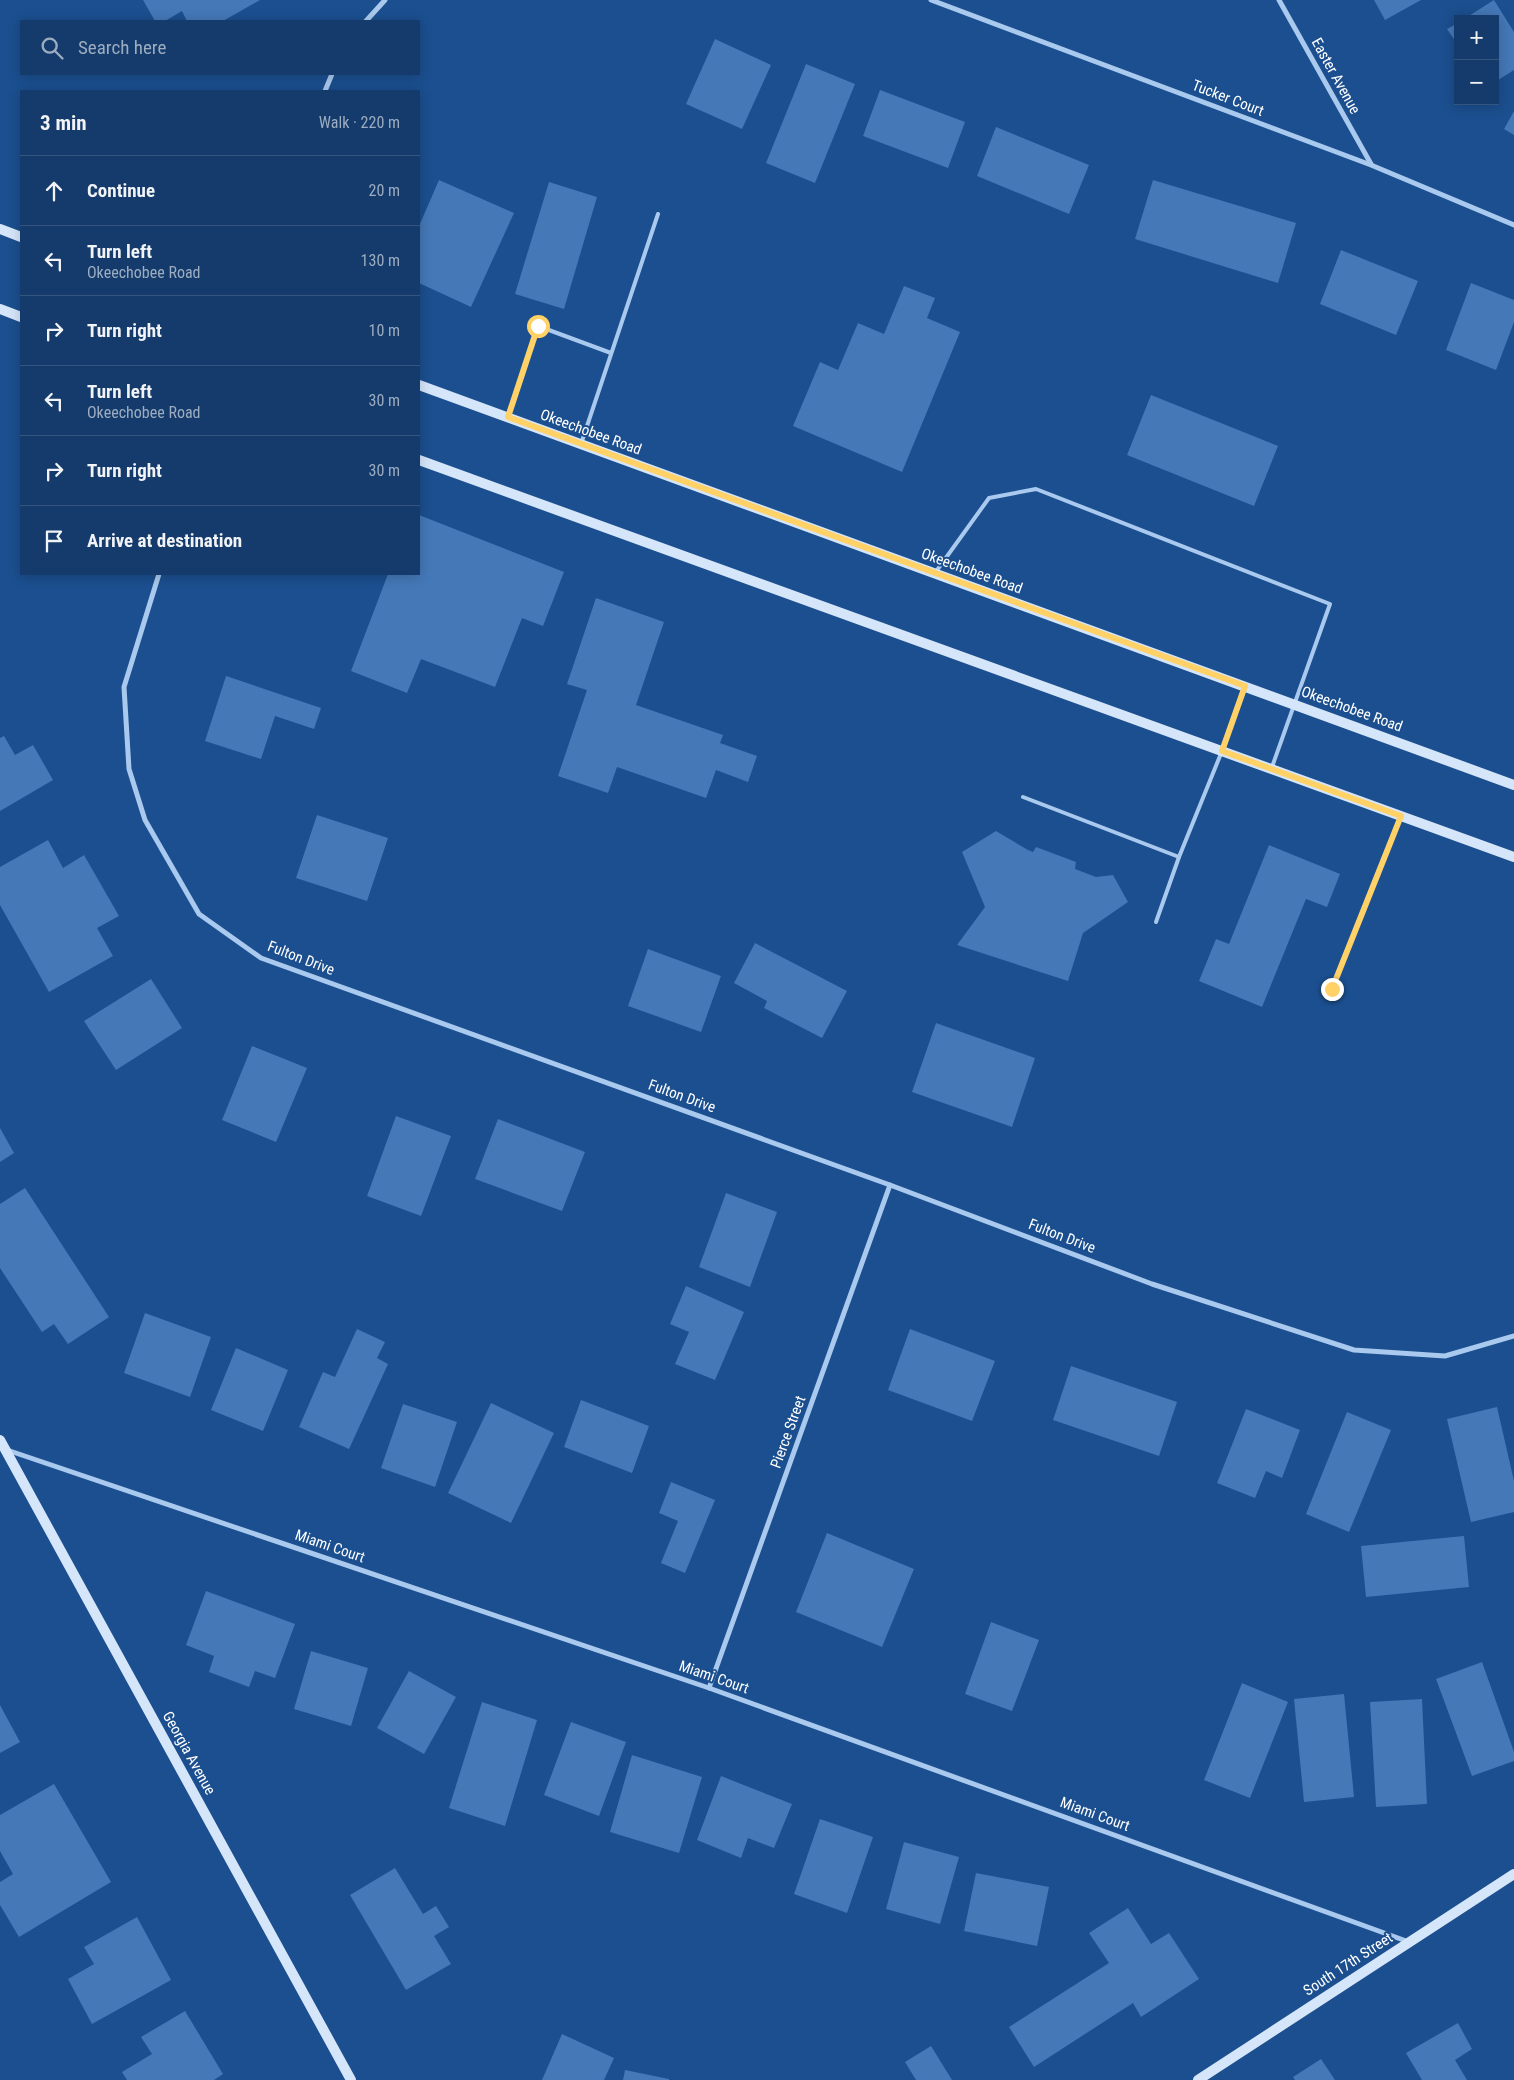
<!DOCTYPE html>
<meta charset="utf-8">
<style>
body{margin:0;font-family:"Roboto Condensed",sans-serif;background:#1d4271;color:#f1f3f6}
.controls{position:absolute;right:15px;top:15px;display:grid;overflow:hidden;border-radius:0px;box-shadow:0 2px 12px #0003}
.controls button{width:45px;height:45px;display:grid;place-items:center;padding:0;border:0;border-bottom:1px solid #33557e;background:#143b6b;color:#f1f3f6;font:25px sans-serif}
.stop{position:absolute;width:15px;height:15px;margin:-11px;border:4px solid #ffd166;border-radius:50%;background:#fff}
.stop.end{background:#ffd166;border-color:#fff;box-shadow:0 1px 5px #0008}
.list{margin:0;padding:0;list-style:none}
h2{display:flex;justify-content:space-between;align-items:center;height:65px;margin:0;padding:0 20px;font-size:21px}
h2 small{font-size:16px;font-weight:400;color:#9dadc1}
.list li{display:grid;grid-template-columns:32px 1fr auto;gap:15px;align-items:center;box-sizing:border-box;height:70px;padding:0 20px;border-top:1px solid #33557e}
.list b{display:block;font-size:19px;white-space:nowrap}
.list p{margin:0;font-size:16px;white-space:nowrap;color:#9dadc1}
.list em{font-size:16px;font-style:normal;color:#9dadc1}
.icon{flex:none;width:28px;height:28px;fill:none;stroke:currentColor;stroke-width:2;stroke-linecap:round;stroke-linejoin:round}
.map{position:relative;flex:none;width:1514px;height:2080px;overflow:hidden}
.search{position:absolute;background:#143b6b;box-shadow:0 2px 12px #0003;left:20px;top:20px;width:400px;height:55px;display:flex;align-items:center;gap:12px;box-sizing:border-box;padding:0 18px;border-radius:0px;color:#9dadc1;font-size:19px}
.panel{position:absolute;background:#143b6b;box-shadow:0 2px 12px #0003;left:20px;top:90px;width:400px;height:485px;border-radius:0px}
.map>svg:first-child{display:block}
.building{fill:#4478b7}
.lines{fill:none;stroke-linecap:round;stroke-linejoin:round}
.lane{stroke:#a9c9ee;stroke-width:4}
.street{stroke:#a9c9ee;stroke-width:5}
.secondary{stroke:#d6e6fa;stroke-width:10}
.route{stroke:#ffd166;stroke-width:6}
.labels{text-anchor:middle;stroke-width:4;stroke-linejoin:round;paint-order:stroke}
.street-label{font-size:15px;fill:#fff;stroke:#1b4f8f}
</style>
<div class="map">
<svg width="1514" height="2080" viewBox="0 0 1514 2080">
<rect width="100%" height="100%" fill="#1b4f8f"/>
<g class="building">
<polygon points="143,0 260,0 223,21 187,21 182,11 165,21 155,21"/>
<polygon points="1374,0 1421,0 1385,20"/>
<polygon points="1494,0 1514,32 1514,70 1495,82 1495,19 1464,19"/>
<polygon points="1458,23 1458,45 1447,29"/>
<polygon points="715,39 771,65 742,129 686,104"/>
<polygon points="806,64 855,84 815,183 766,163"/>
<polygon points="880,90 965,122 948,168 863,136"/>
<polygon points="1514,111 1514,135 1504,129"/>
<polygon points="996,127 1089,165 1069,214 977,176"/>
<polygon points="439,180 514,213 471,307 419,283 419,226"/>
<polygon points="1153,180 1296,223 1278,283 1135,239"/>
<polygon points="549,182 597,197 564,309 515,294"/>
<polygon points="1341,250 1418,281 1396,335 1320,304"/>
<polygon points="1471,283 1514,300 1514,322 1496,370 1446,350"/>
<polygon points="904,286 935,298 927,318 960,332 902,472 793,426 820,362 838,370 858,323 884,334"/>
<polygon points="1151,395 1278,446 1254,506 1127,455"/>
<polygon points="419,515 564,572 543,626 522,618 495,687 421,659 407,693 351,671 388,574 419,574"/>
<polygon points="596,598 664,622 636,705 723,735 720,743 757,756 748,782 716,770 706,798 617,767 608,793 558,776 587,690 567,684"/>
<polygon points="226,676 321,708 314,729 275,716 261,759 205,741"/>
<polygon points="4,736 15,755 33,745 53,780 0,811 0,738"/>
<polygon points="317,815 388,838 367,901 296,878"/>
<polygon points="996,831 1028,850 1033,852 1036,847 1076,862 1075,869 1096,877 1113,875 1128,902 1083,933 1068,981 957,945 985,907 962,852"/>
<polygon points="48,840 63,868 84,855 119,916 97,928 113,956 49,992 0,905 0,867"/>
<polygon points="1269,845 1340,874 1327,907 1306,899 1262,1007 1199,981 1216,939 1229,944"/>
<polygon points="755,943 847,991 822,1038 764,1008 767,1001 734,983"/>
<polygon points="648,949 721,976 701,1032 628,1006"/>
<polygon points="151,979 182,1028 116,1070 84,1021"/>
<polygon points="936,1023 1035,1058 1012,1127 912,1092"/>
<polygon points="252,1046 307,1068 276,1142 222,1120"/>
<polygon points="396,1116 451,1136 421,1216 367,1196"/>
<polygon points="498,1119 585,1152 562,1211 475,1179"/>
<polygon points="0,1128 14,1153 0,1162"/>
<polygon points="25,1188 109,1317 68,1344 54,1324 42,1332 0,1268 0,1204"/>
<polygon points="726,1193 777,1212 750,1287 699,1267"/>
<polygon points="686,1286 744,1312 715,1380 675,1364 689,1332 670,1324"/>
<polygon points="145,1313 211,1337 190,1397 124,1373"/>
<polygon points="357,1329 385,1342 377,1358 388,1364 349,1449 299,1427 323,1372 335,1377"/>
<polygon points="910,1329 995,1361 972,1421 888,1390"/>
<polygon points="236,1348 288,1370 263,1431 211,1410"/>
<polygon points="1071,1366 1177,1402 1159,1456 1053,1420"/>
<polygon points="581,1400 649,1426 632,1473 564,1447"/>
<polygon points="491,1403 554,1433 511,1523 448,1493"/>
<polygon points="403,1404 457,1422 435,1487 381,1468"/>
<polygon points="1497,1407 1514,1481 1514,1512 1471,1522 1447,1419"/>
<polygon points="1246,1409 1300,1430 1282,1478 1266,1471 1255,1498 1217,1483"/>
<polygon points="1347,1412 1391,1430 1349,1532 1306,1514"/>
<polygon points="671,1482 715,1500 685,1573 661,1563 678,1521 659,1513"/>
<polygon points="827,1533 914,1569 882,1647 796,1612"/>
<polygon points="1464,1536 1469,1587 1366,1597 1361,1546"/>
<polygon points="206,1591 295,1624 275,1678 255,1671 249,1687 209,1672 214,1656 186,1645"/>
<polygon points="991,1622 1039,1640 1012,1711 965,1694"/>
<polygon points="311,1651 368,1668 351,1726 294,1709"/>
<polygon points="1482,1662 1514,1752 1514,1761 1472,1776 1436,1679"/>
<polygon points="409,1671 456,1697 424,1754 377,1728"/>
<polygon points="1242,1683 1288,1702 1250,1798 1204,1780"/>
<polygon points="1344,1694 1354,1797 1304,1802 1294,1699"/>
<polygon points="1422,1699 1427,1804 1376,1807 1370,1702"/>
<polygon points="482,1702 537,1720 505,1826 449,1808"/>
<polygon points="0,1705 20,1742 0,1753"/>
<polygon points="571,1722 626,1742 599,1816 544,1795"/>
<polygon points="632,1755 702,1777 679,1853 610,1832"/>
<polygon points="721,1776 792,1804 774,1848 748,1838 741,1858 697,1840"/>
<polygon points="54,1784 111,1882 19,1937 0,1905 0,1882 13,1874 0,1851 0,1815"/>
<polygon points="820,1819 873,1837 847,1913 794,1894"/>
<polygon points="904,1842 959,1857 940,1924 886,1909"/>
<polygon points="395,1868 423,1914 436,1906 449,1927 434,1936 451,1964 406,1990 350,1895"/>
<polygon points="976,1873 1049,1887 1037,1946 964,1931"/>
<polygon points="1128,1908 1151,1944 1169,1933 1199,1979 1141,2017 1133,2003 1034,2067 1009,2027 1109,1963 1089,1933"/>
<polygon points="137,1917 171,1980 92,2024 68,1979 94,1964 84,1947"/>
<polygon points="185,2011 223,2074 214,2080 127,2080 122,2072 152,2054 141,2037"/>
<polygon points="1458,2023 1472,2049 1455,2060 1467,2080 1422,2080 1406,2053"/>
<polygon points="562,2034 614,2058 604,2080 542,2080"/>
<polygon points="931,2046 952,2080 916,2080 905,2062"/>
<polygon points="1321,2059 1335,2080 1295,2080 1293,2077"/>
<polygon points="625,2070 669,2079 669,2080 623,2080"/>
</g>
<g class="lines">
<g class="lane">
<polyline points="508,416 538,326 611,353"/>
<polyline points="581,444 658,214"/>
<polyline points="935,573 989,498 1036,489 1330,604 1272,767"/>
<polyline points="1023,797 1179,857 1222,751 1244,688"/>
<polyline points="1156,922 1179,857"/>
<polyline points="1332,989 1401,816"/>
</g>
<g class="street">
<polyline points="931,0 1371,165 1514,225"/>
<polyline points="1279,0 1371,164"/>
<polyline points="366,21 385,0"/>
<polyline points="325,91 332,74"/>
<polyline points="159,574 124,687 129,769 145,820 199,914 261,958 890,1185 1152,1284 1354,1350 1445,1356 1514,1336"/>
<polyline points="7,1450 709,1688 1409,1942"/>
<polyline points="709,1688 890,1185"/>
</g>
<g class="secondary">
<polyline points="0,229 21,237"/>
<polyline points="0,309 21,317"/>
<polyline points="419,385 1514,785"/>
<polyline points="419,460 1514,857"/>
<polyline points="0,1440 351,2080"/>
<polyline points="1198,2080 1514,1874"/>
</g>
</g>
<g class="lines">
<polyline class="route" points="538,326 508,417 1245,686 1222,751 1401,816 1332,989"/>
</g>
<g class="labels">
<g class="street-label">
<text transform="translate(1336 76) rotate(61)" y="5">Easter Avenue</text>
<text transform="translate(1228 98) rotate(21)" y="5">Tucker Court</text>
<text transform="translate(591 432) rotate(20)" y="5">Okeechobee Road</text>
<text transform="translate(972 571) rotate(20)" y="5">Okeechobee Road</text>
<text transform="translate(1352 709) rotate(20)" y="5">Okeechobee Road</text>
<text transform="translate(301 958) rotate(21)" y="5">Fulton Drive</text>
<text transform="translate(682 1096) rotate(20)" y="5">Fulton Drive</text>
<text transform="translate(1062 1236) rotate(21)" y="5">Fulton Drive</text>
<text transform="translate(788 1432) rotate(-70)" y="5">Pierce Street</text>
<text transform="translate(330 1546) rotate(19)" y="5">Miami Court</text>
<text transform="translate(714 1677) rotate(19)" y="5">Miami Court</text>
<text transform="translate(189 1753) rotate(61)" y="5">Georgia Avenue</text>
<text transform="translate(1095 1814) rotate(20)" y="5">Miami Court</text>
<text transform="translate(1348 1964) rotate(-33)" y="5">South 17th Street</text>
</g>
</g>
</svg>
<div class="controls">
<button>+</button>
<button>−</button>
</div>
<div class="stop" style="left:538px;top:326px"></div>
<div class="stop end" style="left:1332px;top:989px"></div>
<div class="search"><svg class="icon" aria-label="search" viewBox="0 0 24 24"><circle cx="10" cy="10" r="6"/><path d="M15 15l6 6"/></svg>Search here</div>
<section class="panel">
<h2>3 min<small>Walk · 220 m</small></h2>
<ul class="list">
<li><svg class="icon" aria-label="ahead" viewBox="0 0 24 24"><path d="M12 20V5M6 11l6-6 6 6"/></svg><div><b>Continue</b></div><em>20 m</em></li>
<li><svg class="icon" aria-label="left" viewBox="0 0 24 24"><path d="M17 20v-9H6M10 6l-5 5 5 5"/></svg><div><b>Turn left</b><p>Okeechobee Road</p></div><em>130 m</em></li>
<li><svg class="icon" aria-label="right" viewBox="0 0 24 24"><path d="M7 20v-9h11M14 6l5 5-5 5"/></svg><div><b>Turn right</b></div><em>10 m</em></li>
<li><svg class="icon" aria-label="left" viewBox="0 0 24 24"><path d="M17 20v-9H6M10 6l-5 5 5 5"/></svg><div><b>Turn left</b><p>Okeechobee Road</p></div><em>30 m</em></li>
<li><svg class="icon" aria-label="right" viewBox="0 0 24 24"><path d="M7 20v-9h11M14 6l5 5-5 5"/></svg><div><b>Turn right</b></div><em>30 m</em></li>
<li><svg class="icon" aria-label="arrive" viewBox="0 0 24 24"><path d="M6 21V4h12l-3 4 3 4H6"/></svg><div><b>Arrive at destination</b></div></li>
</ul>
</section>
</div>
